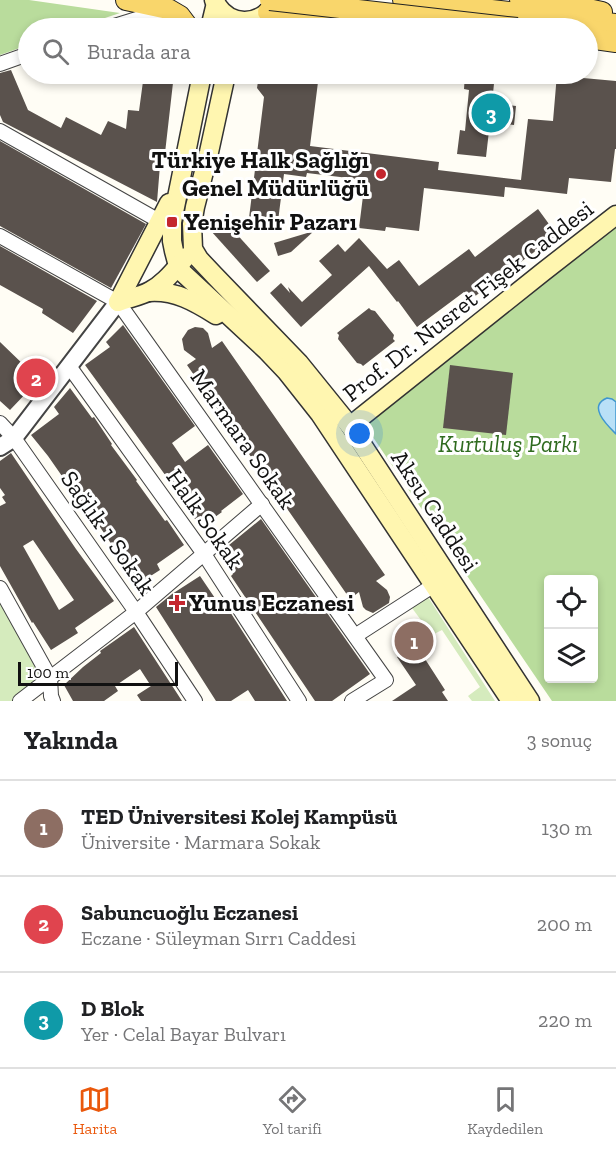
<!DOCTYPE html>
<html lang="tr">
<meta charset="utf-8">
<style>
body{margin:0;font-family:"Zilla Slab",serif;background:#f6f6f6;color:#202124}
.controls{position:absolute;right:18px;bottom:18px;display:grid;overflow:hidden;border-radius:6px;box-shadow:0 3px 9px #0003}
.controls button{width:54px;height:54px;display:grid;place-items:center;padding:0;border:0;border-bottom:2px solid #e0e0e0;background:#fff;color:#202124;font:30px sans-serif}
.scale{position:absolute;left:18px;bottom:15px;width:160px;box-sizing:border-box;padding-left:6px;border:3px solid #111;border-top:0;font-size:16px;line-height:21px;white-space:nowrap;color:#111;-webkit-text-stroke:4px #fff;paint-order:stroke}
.you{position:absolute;left:360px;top:434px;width:21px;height:21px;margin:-15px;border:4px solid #fff;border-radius:50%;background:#1a73e8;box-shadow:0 0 0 9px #1a73e833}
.badge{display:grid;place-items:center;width:39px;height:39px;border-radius:50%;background:#ea580c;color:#fff;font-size:20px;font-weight:700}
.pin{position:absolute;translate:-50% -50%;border:3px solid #fff;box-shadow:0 2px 6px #0006}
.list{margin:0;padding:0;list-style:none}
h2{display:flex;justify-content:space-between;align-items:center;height:78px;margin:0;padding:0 24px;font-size:26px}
h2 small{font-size:20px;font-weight:400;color:#757577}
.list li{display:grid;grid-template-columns:39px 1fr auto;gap:18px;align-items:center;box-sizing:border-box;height:96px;padding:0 24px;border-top:2px solid #e0e0e0}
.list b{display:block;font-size:22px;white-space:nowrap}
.list p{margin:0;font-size:20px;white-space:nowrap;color:#757577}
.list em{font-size:20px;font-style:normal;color:#757577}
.icon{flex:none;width:33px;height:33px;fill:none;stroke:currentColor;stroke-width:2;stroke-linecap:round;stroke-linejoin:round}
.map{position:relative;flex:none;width:616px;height:701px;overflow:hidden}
.search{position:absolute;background:#fff;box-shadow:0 3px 9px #0003;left:18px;right:18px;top:18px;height:66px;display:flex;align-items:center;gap:15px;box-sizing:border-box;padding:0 21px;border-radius:33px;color:#757577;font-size:22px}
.sheet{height:366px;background:#fff}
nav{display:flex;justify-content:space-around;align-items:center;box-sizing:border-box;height:84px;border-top:2px solid #e0e0e0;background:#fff;font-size:16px;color:#757577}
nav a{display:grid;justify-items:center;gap:3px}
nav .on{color:#ea580c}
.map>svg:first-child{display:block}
.green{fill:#d5ebbd}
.forest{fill:#b9dc9c;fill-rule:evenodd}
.water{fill:#b9e0f7;stroke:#3f96cf;stroke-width:1.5}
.building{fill:#5a524d;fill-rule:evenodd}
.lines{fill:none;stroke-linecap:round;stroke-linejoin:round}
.minor-casing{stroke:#444;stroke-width:16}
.tertiary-casing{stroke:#444;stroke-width:20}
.secondary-casing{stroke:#333;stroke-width:21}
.primary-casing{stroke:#222;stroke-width:22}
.minor{stroke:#fff;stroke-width:14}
.tertiary{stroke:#fff;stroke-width:16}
.secondary{stroke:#fff6b0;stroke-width:18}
.primary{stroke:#f9d66b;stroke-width:20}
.primary-bridge-casing{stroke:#222;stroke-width:22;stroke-linecap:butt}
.primary-bridge{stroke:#f9d66b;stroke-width:20}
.poi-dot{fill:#c4262e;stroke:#fff;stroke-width:2}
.labels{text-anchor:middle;stroke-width:6;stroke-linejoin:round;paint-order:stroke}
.poi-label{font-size:24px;font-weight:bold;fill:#111;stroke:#fff;text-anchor:start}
.street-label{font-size:24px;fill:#111;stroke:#fff}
.park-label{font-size:24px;font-style:italic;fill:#2f6b1f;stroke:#fff}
</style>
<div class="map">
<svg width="616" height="701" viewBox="0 0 616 701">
<rect width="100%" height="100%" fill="#fffdf5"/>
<g class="green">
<polygon points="0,588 50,678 20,701 0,701"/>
<polygon points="428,597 495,701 472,701 468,696 480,687 442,630 432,635 412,608"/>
</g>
<g class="forest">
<polygon points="0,0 29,0 120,13 75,28 28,28 28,45 0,55"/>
<path d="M 616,215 L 616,701 L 552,701 L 364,424 ZM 548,580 L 594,580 L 594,678 L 548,678 Z"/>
</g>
<path class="water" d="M 607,398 L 612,399 L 616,402 L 616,434 C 607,425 587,406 607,398 Z"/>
<g class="building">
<polygon points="11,70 28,110 61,128 66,117 101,135 108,121 126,129 128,110 139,111 144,74 174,74 165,153 161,153 157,202 3,122 0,115 0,73"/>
<polygon points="261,74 319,74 310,146 439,162 438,170 521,180 528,119 553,121 557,74 583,74 583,78 616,81 616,149 615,149 611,182 569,178 567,194 505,187 504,197 424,188 419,231 386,227 385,231 359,228 365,180 307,173 306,177 284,174 277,229 248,226 264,97 257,88 259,75"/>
<polygon points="465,74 495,74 492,103 516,106 514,125 490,122 486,157 457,154 460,130 465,131 469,90 464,89"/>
<polygon points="0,141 146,224 111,288 0,226"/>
<polygon points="538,209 557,235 470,300 464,292 417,327 398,301 397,302 369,266 301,327 270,293 281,283 290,293 288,287 302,302 332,275 319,261 338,244 345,252 359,238 387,269 399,260 419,286 469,249 475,257"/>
<polygon points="224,220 270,271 257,282 211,231"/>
<polygon points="314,231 291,252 278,256 274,243"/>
<polygon points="0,246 97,301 73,333 42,313 43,309 0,285"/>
<polygon points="369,308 371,310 375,311 394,335 393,339 395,341 363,366 361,364 357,363 338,339 339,335 337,333"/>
<polygon points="123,325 195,426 172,443 185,462 208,445 243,494 221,511 222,512 201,527 169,485 171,483 85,365 110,347 106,342"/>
<polygon points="195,327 203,328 208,333 212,348 222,341 385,575 376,581 387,590 390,597 389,603 373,613 366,610 363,607 359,592 350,599 187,365 196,359 184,350 182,339 188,330"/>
<polygon points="0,342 27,368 37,356 48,365 29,388 30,389 10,410 0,401"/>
<polygon points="450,365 513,373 506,435 443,428"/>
<polygon points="70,388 92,418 94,417 112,444 111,445 137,480 136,481 165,521 167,520 184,545 157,564 160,570 138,584 96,521 94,522 48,456 31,435 59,414 54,407"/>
<path d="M 11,453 L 76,549 L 114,601 L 75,628 L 78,633 L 51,650 L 33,622 L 32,623 L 0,566 L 0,506 L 6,503 L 2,497 L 5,495 L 0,488 L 0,461 ZM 33,540 L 74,600 L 59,610 L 23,546 Z"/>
<polygon points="261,519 370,674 332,701 315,701 231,576 233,574 218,554"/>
<polygon points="200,576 221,607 225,604 287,701 255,701 248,690 231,701 216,701 156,607 172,594"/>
<polygon points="134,627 182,701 141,701 137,695 151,686 140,669 115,686 118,691 104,701 73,701 64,685 83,667 101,653 100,651"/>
<polygon points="416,645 445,690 442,692 448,701 392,701 416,685 397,657"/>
</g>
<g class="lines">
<defs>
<g id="minor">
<polyline points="108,28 166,10"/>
<polyline points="0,64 28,54"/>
<polyline points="0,131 161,222"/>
<polyline points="0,236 118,302 386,680 352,701"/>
<polyline points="69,366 204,554 299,701"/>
<polyline points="0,423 14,438 136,612 195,701"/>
<polyline points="0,588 50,678 51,696 53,701"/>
<polyline points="355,636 434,585"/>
<polyline points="20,701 136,612 262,504"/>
</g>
<polyline id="tertiary" points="0,447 14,438 118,302"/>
<g id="secondary">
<path d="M 214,0 C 228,28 260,27 276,2"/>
<polyline points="210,28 216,3"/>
<polyline points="202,74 172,222 172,241 174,251 178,266 183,273 267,351 286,371 320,414 511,701"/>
<polyline points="226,74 209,152 195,207 192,224 193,249 199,259 215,276 299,363 350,426 530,701"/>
<path d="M 149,292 C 175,290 195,302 216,315"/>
<polyline points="118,302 169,203"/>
<path d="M 118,302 C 129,298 141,296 150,291 C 165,283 175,269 186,257"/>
<polyline points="350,426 543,272 616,215"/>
</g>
<g id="primary">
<polyline points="126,0 168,9 180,16 189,28"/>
<polyline points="403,0 616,24"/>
<polyline points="520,0 574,6 602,12"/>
<polyline points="268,12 389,28"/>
<polyline points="588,38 616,42"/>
</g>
</defs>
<use href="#minor" class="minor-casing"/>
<use href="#tertiary" class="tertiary-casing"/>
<use href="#secondary" class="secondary-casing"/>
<use href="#primary" class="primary-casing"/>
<use href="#minor" class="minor"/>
<use href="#tertiary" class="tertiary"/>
<use href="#secondary" class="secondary"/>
<use href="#primary" class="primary"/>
<defs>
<polyline id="primary-bridge" points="270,0 517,28"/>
</defs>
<use href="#primary-bridge" class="primary-bridge-casing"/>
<use href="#primary-bridge" class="primary-bridge"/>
</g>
<g class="poi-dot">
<circle cx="381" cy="174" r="6"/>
<rect x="166" y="216" width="12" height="12" rx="3"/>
<path d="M174 594h6v6h6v6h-6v6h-6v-6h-6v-6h6z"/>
</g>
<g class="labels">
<g class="poi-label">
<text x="369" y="168" text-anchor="end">Türkiye Halk Sağlığı<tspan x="369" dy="28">Genel Müdürlüğü</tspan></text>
<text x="184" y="230">Yenişehir Pazarı</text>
<text x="189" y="611">Yunus Eczanesi</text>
</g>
<g class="street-label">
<text transform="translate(468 301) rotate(-38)" y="8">Prof. Dr. Nusret Fişek Caddesi</text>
<text transform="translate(243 439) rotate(55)" y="8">Marmara Sokak</text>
<text transform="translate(435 511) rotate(57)" y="8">Aksu Caddesi</text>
<text transform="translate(205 519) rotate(55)" y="8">Halk Sokak</text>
<text transform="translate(108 533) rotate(55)" y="8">Sağlık 1 Sokak</text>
</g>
<g class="park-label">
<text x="508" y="452">Kurtuluş Parkı</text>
</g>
</g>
</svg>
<div class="controls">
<button><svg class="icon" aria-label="locate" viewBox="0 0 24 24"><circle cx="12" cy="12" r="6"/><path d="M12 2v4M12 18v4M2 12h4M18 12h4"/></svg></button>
<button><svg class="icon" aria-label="layers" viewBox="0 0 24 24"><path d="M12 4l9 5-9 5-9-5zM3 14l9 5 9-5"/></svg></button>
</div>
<div class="scale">100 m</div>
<div class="you"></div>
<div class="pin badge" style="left:414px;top:641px;background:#8d6e63">1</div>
<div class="pin badge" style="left:36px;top:378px;background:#e0444e">2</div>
<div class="pin badge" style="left:491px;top:113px;background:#0f9aa8">3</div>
<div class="search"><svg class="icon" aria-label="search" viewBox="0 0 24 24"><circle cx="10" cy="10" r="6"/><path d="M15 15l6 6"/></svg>Burada ara</div>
</div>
<section class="sheet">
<h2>Yakında<small>3 sonuç</small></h2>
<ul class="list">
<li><span class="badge" style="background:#8d6e63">1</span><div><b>TED Üniversitesi Kolej Kampüsü</b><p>Üniversite · Marmara Sokak</p></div><em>130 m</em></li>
<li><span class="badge" style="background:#e0444e">2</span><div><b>Sabuncuoğlu Eczanesi</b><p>Eczane · Süleyman Sırrı Caddesi</p></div><em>200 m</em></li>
<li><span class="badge" style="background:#0f9aa8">3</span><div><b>D Blok</b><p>Yer · Celal Bayar Bulvarı</p></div><em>220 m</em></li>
</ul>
</section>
<nav>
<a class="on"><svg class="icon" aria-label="map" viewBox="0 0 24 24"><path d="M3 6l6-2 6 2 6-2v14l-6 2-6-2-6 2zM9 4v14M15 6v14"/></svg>Harita</a>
<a><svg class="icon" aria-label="directions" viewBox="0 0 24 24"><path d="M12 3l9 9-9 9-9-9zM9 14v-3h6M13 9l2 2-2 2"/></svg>Yol tarifi</a>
<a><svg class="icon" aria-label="saved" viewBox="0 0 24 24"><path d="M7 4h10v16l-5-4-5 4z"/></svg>Kaydedilen</a>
</nav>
